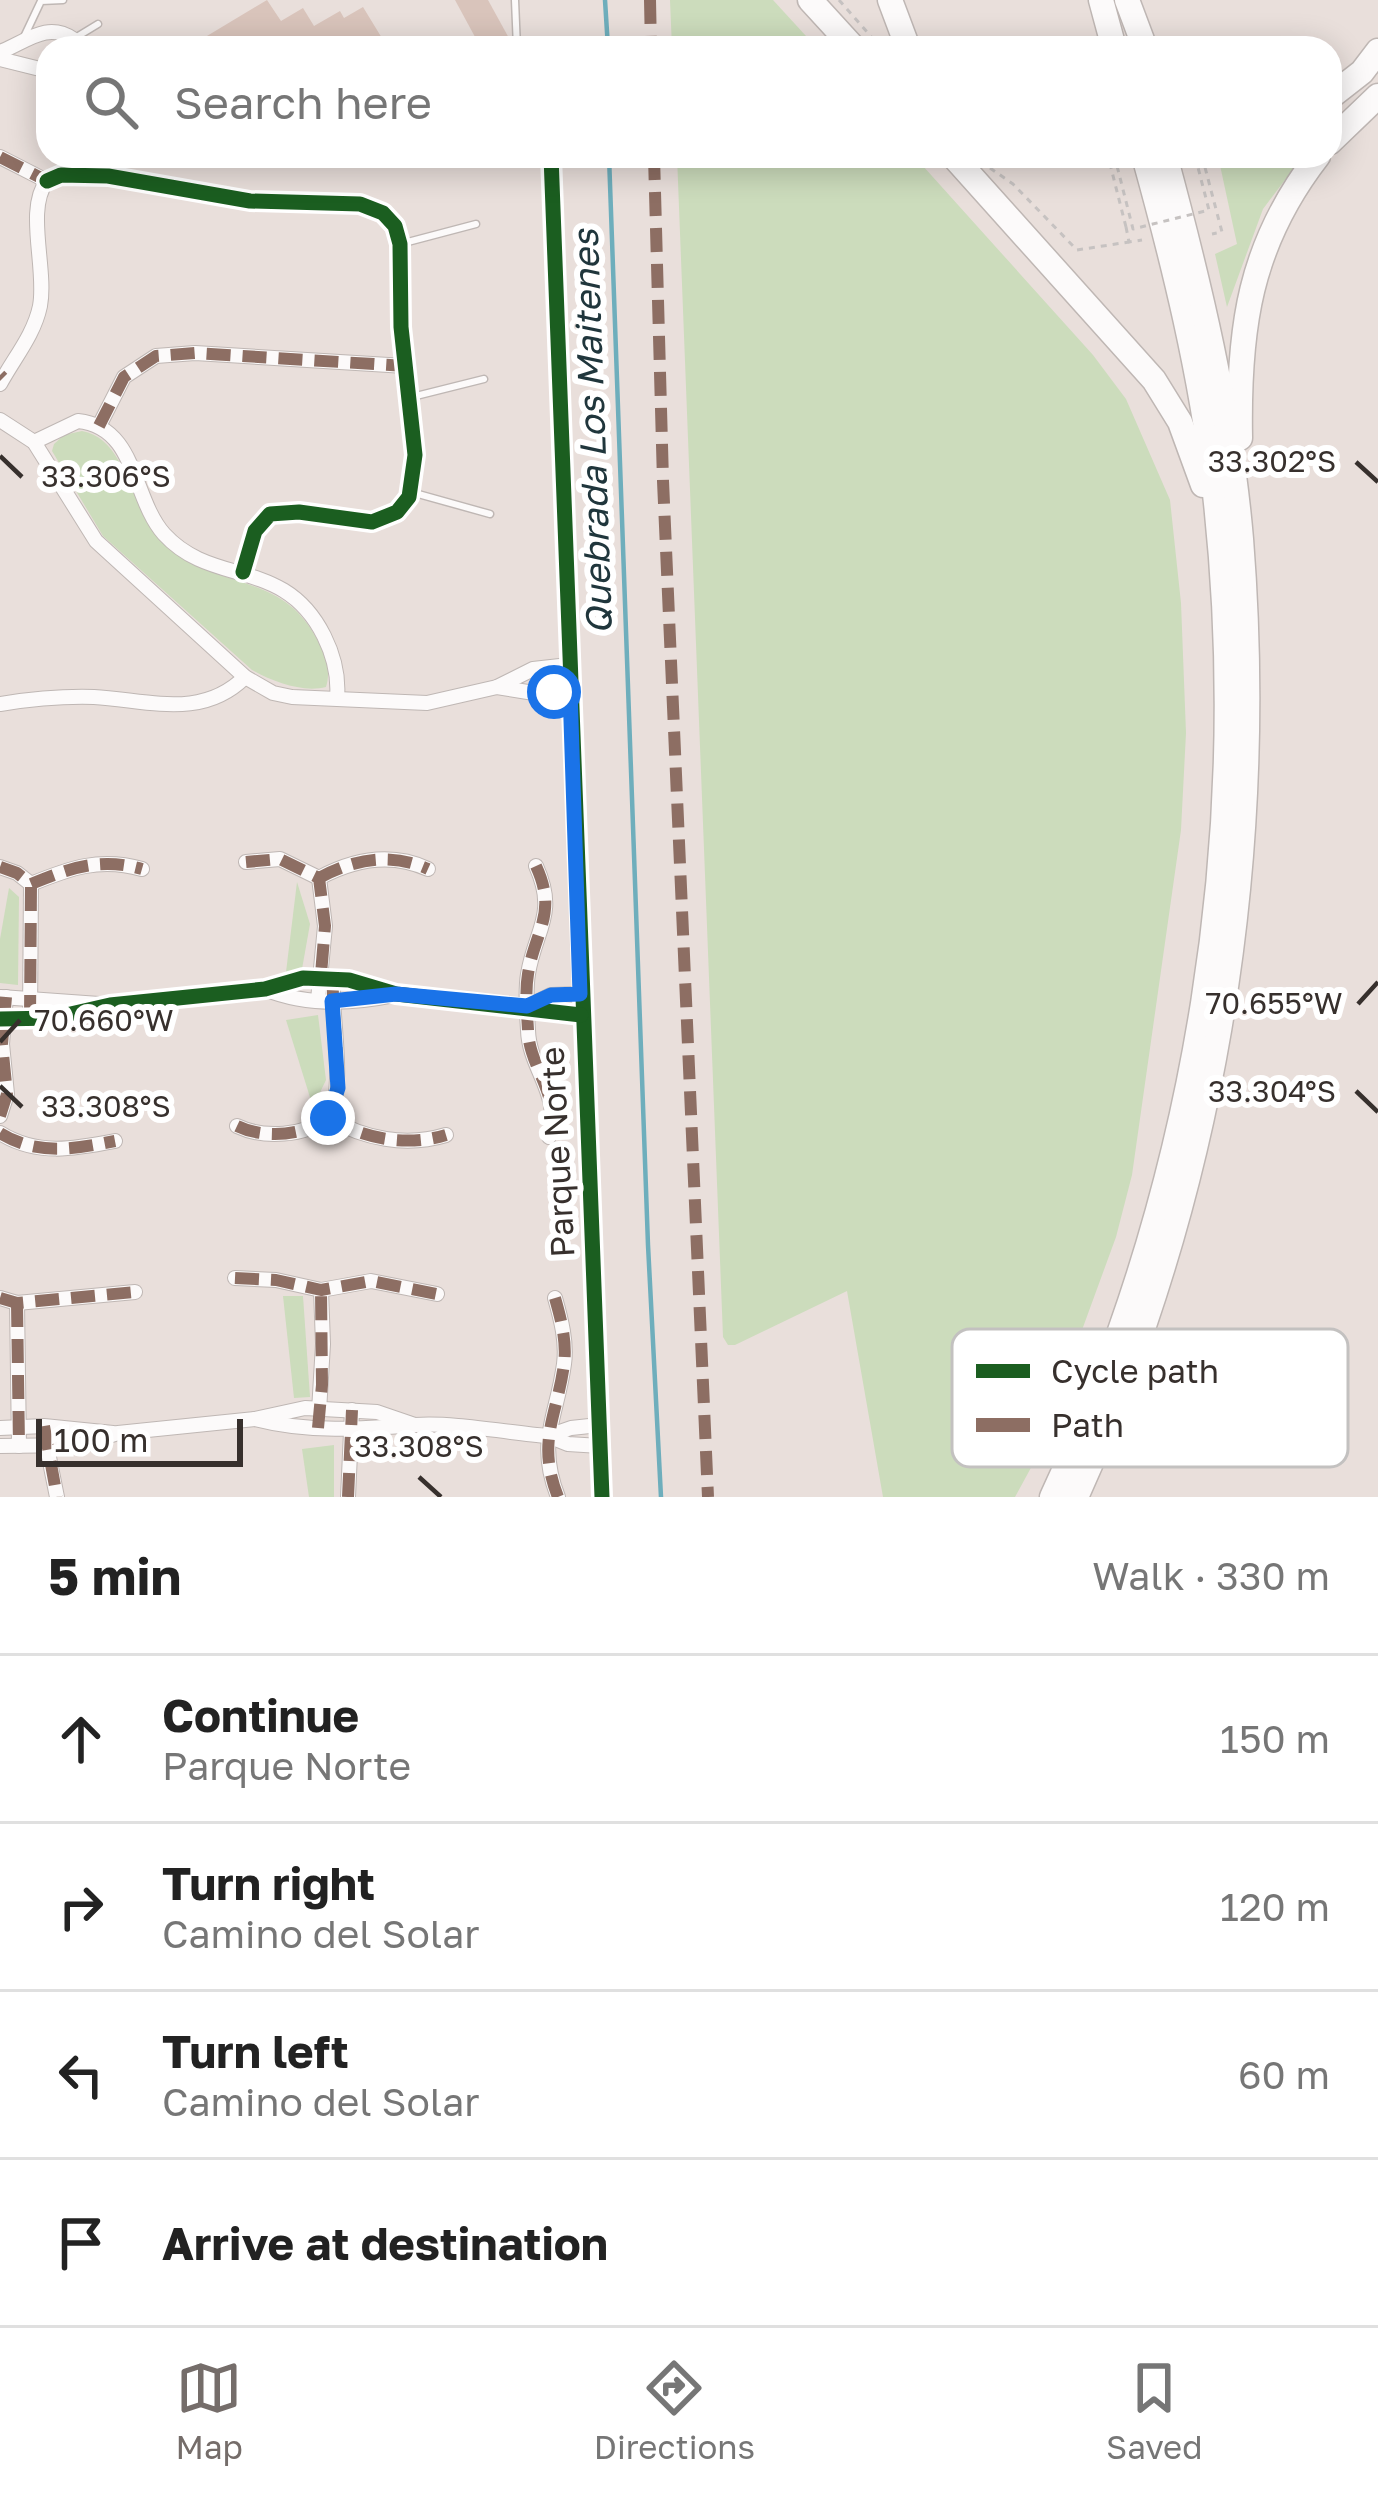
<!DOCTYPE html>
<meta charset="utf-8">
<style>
body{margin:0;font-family:"Golos Text",sans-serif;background:#f6f6f6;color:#222}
.scale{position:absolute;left:36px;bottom:30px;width:207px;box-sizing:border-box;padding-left:12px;border:6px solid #37302d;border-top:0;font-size:33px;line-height:42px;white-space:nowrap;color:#37302d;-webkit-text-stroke:9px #fff;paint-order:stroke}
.stop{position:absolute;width:36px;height:36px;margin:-27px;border:9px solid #1a73e8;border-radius:50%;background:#fff}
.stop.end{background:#1a73e8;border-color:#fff;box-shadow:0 3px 12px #0008}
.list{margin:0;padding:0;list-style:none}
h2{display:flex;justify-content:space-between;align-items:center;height:156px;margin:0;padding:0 48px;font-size:51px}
h2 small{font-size:39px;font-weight:400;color:#767676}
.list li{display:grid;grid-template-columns:78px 1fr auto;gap:36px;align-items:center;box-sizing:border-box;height:168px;padding:0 48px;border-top:3px solid #e0e0e0}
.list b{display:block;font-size:45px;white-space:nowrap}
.list p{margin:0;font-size:39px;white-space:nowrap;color:#767676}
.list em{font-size:39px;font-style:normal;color:#767676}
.icon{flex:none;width:66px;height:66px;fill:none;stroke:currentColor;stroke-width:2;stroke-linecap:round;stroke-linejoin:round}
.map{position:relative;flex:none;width:1378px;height:1497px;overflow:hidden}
.search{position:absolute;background:#fff;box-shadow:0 6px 30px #0003;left:36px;right:36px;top:36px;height:132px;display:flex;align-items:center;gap:30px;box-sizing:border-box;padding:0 42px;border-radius:36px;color:#767676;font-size:45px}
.sheet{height:828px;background:#fff}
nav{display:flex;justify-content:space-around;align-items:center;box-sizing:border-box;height:168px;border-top:3px solid #e0e0e0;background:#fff;font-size:33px;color:#767676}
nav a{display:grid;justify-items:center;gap:6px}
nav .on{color:#756d6a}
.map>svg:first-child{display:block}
.green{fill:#ccdcbc}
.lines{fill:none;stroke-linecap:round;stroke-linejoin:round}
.stream{stroke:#6eaebc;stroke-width:4.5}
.building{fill:#d9c4bb}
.lane-casing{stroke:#bfb7b4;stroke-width:9}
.street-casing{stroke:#bfb7b4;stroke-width:16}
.highway-casing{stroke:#bfb7b4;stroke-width:27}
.path{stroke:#c6c2c1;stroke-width:3;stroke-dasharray:6 6;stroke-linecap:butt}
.lane{stroke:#fcfafa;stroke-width:6}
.street{stroke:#fcfafa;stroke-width:14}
.highway{stroke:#fcfafa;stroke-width:24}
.path-bridge{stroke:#c6c2c1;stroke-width:3;stroke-dasharray:6 6;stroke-linecap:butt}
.quiet{stroke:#8d6e63;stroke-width:12;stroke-dasharray:24 12;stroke-linecap:butt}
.cycleway-casing{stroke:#fff;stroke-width:22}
.cycleway{stroke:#1b5e20;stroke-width:15}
.route{stroke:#1a73e8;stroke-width:15}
.ticks{fill:none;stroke:#37302d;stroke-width:4.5}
.labels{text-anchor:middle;stroke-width:12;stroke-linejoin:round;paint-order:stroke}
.street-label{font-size:33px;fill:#37302d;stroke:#fff}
.water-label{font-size:36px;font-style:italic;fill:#20363c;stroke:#fff}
.key{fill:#fff;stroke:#c3c1c0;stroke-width:3}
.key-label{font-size:33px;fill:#37302d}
.ticks-label{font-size:30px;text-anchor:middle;fill:#37302d;stroke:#fff;stroke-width:12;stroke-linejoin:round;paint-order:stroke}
</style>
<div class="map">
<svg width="1378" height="1497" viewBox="0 0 1378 1497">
<rect width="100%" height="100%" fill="#e9dfdb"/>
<g class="green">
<polygon points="670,0 773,0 817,48 672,48"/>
<polygon points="677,156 914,156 1093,355 1126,399 1170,500 1181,603 1186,733 1181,830 1132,1175 1116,1237 1033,1464 1015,1497 883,1497 847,1291 735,1345 728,1345 723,1337"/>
<polygon points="1218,156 1303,156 1263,209 1227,307 1215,254 1237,244"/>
<path d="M 82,431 C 131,440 129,518 174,552 C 228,591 285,574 319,643 C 326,657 331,672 326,687 C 303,693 273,682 252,670 L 103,536 L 52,451 L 54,444 L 64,435 Z"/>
<polygon points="297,882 310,924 302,969 286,972"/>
<polygon points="9,888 19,897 18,985 0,983 0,939"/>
<polygon points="318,1015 326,1080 313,1107 286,1020"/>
<polygon points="283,1296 303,1296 310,1397 294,1398"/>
<polygon points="334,1445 334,1497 309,1497 302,1449"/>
</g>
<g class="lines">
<g class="stream">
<polyline points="605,0 608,48"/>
<polyline points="609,156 648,1245 661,1497"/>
</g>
</g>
<g class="building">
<polygon points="267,0 281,21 303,8 314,26 340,11 344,18 363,7 388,48 187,48"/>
<polygon points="455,0 488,0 510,40 509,48 481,48"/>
</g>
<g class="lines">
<defs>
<g id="lane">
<polyline points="515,0 517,48"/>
<polyline points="24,37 41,1 63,0"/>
<polyline points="75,38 98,24"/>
<polyline points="404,243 476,224"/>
<polyline points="412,397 484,379"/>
<polyline points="411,492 490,514"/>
</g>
<g id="street">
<path d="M 0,52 C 26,42 47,21 73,39 L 74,48"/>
<polyline points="0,59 48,71"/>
<polyline points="551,156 602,1497"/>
<polyline points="0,157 47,181"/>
<polyline points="47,181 61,175 108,176 250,201 360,204 383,213 395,226 400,244 401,327 415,455 409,497 397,512 372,522 299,512 270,514 255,531 243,572"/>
<path d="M 0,384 C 14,358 34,335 40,306 C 47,269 25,209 47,181"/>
<polyline points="0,420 34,442 96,541 245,677 273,693 292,697 427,703 497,687 533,669 569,665"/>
<polyline points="99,426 124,377 156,356 195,353 405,366"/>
<path d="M 34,442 L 78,421 C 137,427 132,498 164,534 C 213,588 284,556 324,636 C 334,656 339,675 337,698"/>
<polyline points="497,687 534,693 570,690"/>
<path d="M 0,704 C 31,699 62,696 94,697 C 148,700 202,720 245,677"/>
<polyline points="246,862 280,859 319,878 325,926 318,1000"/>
<path d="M 536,866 C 558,914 535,930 528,974 C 525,992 527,1012 528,1030 C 529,1069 562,1094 549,1137"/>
<path d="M 0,867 L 17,873 L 31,884 C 70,868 100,857 142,869"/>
<path d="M 319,878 C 354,859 391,852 428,869"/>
<path d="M 265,989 C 306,1006 352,1004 395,995"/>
<polyline points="1,997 99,1004"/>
<polyline points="527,1007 551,995 580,994"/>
<polyline points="0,1019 53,1018 110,1005 265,989 303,978 349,980 396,994 581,1015"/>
<polyline points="30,1019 31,884"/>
<polyline points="0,1116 7,1094 2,1044 6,997"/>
<path d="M 329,1118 C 364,1139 406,1147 446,1135"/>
<path d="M 237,1126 C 264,1139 304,1136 329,1118 C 346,1082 331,1022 333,979"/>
<path d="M 0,1133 C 37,1156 74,1149 115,1141"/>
<polyline points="235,1278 276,1280 321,1290 371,1281 437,1294"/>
<polyline points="0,1298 17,1303 135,1292"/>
<path d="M 555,1298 C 561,1319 567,1342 564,1364 C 557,1417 536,1441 558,1497"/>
<polyline points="17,1303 19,1446"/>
<polyline points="319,1411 323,1344 321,1290"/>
<path d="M 255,1419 C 308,1433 362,1429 415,1425 C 453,1422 509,1433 548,1436 L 568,1444 L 600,1446"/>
<polyline points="0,1428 44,1426 113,1433"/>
<polyline points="548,1436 571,1428 599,1425"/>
<polyline points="45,1437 57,1497"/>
<polyline points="0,1446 79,1445 118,1433 255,1419 305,1408 377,1412 415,1425"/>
<polyline points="348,1497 352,1410"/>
</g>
<g id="highway">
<polyline points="810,0 854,48"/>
<polyline points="890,0 908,48"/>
<polyline points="1101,0 1114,48"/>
<polyline points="1127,0 1145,48"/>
<polyline points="1330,97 1362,72 1378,51"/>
<polyline points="1330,142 1378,96"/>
<polyline points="953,156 1154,380 1180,422 1203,485"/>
<path d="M 1240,438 C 1238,329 1249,245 1318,156"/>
<path d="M 1052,1497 C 1199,1182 1254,831 1214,485 C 1201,374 1174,264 1144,156"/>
<path d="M 1076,1497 C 1212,1197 1267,868 1241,539 C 1230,410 1199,282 1165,156"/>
</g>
</defs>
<use href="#lane" class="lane-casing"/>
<use href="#street" class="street-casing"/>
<use href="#highway" class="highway-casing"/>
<g class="path">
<polyline points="839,0 881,48"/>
<polyline points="1202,156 1222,232 1212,234"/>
<polyline points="990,168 1013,184 1077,250 1129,242"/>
<polyline points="1126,227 1129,242 1142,240"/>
</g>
<use href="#lane" class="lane"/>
<use href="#street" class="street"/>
<use href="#highway" class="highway"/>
<polyline class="path-bridge" points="1126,227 1109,160 1115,158 1133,229 1209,210 1195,156"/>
<g class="quiet">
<polyline points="650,0 651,48"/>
<polyline points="654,156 663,481 708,1497"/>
<polyline points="0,157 47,181"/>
<polyline points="0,375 3,378"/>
<polyline points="99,426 124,377 156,356 195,353 405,366"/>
<polyline points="246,862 280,859 319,878 325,926 320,986"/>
<path d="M 536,866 C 558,914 535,930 528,974 C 525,992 527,1012 528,1030 C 529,1069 562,1094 549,1137"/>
<path d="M 0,867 L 17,873 L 31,884 C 70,868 100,857 142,869"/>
<path d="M 319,878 C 354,859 391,852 428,869"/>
<polyline points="30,1019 31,884"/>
<polyline points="0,1116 7,1094 2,1044 6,997"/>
<path d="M 329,1118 C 364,1139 406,1147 446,1135"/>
<path d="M 237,1126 C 264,1139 304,1136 329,1118 C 346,1082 331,1022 333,979"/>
<path d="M 0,1133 C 37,1156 74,1149 115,1141"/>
<polyline points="235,1278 276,1280 321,1290 371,1281 437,1294"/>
<polyline points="0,1298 17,1303 135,1292"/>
<path d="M 555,1298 C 561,1319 567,1342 564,1364 C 557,1417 536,1441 558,1497"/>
<polyline points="17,1303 19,1446"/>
<polyline points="44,1426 57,1497"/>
<polyline points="318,1428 322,1385 321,1290"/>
<polyline points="348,1497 352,1410"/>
</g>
<defs>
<g id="cycleway">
<polyline points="551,156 602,1497"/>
<polyline points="47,181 61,175 108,176 250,201 360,204 383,213 395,226 400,244 401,327 415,455 409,497 397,512 372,522 299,512 270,514 255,531 243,572"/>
<polyline points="0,1019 53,1018 110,1005 265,989 303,978 349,980 396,994 581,1015"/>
</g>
</defs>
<use href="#cycleway" class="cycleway-casing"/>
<use href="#cycleway" class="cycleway"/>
</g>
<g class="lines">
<polyline class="route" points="328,1118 338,1088 332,1001 396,994 527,1006 551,995 580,994 570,690 554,692"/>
</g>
<path class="ticks" d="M 0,456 L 22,477M 1356,462 L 1378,482M 1358,1004 L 1378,982M 0,1042 L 20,1020M 0,1086 L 22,1107M 1356,1091 L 1378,1112M 419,1477 L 441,1497"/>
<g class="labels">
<g class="street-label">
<text transform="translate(557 1152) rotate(-93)" y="12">Parque Norte</text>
</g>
<g class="water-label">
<text transform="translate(592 432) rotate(-92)" y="13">Quebrada Los Maitenes</text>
</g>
</g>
<rect x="952" y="1329" width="396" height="138" rx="18" class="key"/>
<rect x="976" y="1364" width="54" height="14" fill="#1b5e20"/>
<rect x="976" y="1418" width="54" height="14" fill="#8d6e63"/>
<g class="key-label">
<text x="1051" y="1383">Cycle path</text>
<text x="1051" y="1437">Path</text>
</g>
<g class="ticks-label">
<text x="1272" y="472">33.302°S</text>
<text x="106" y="487">33.306°S</text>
<text x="1274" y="1014">70.655°W</text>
<text x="104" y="1031">70.660°W</text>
<text x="1272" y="1102">33.304°S</text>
<text x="106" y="1117">33.308°S</text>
<text x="419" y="1457">33.308°S</text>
</g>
</svg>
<div class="scale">100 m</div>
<div class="stop" style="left:554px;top:692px"></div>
<div class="stop end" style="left:328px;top:1118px"></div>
<div class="search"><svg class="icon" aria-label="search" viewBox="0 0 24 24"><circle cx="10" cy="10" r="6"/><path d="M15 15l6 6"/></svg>Search here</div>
</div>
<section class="sheet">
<h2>5 min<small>Walk · 330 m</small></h2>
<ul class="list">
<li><svg class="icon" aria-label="ahead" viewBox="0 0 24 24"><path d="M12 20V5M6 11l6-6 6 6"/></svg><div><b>Continue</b><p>Parque Norte</p></div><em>150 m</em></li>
<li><svg class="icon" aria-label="right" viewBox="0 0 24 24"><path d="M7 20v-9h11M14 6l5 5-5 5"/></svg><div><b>Turn right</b><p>Camino del Solar</p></div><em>120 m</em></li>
<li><svg class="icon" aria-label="left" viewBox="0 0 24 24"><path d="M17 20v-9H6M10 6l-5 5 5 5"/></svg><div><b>Turn left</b><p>Camino del Solar</p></div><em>60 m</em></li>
<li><svg class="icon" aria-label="arrive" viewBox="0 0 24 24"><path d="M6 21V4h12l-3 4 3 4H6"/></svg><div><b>Arrive at destination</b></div></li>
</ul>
</section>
<nav>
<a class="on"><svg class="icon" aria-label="map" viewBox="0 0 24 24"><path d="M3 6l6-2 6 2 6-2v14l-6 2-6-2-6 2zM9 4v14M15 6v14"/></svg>Map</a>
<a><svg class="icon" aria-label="directions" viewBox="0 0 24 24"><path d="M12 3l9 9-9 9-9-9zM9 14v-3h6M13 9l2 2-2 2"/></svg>Directions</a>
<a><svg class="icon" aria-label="saved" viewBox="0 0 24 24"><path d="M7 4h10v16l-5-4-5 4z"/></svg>Saved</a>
</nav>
